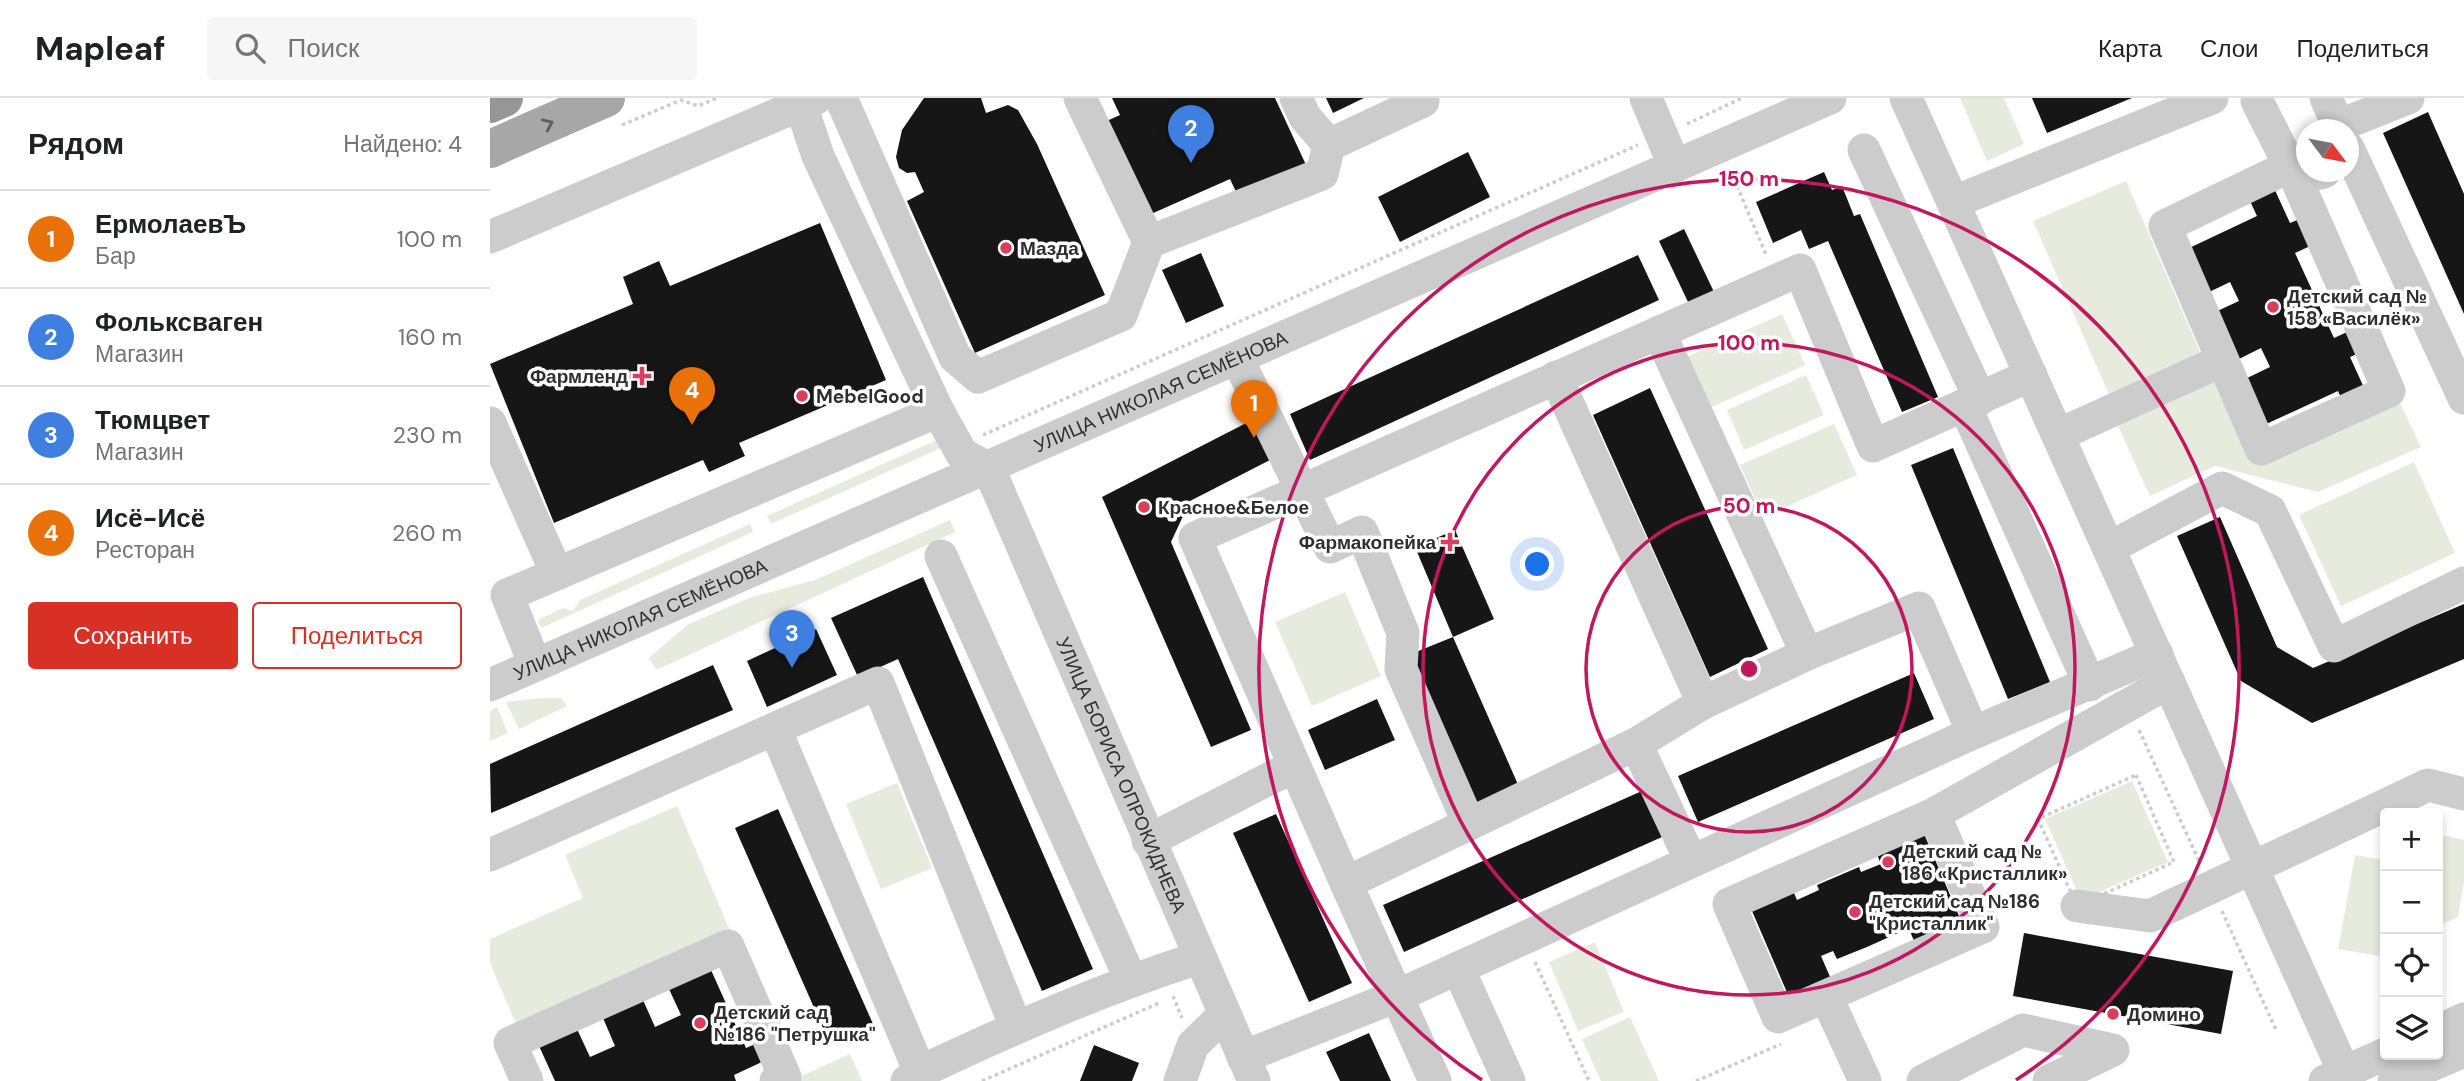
<!DOCTYPE html>
<html lang="ru">
<meta charset="utf-8">
<style>
body{margin:0;font-family:"DM Sans",sans-serif;background:#f6f6f6;color:#202124}
.controls{position:absolute;right:21px;bottom:21px;display:grid;overflow:hidden;border-radius:7px;box-shadow:0 4px 10px #0003}
.controls button{width:63px;height:63px;display:grid;place-items:center;padding:0;border:0;border-bottom:2px solid #e0e0e0;background:#fff;color:#202124;font:35px sans-serif}
.compass{position:absolute;left:1806px;top:21px;width:63px;height:63px;border-radius:50%;background:#fff;box-shadow:0 4px 10px #0003;rotate:122deg}
.you{position:absolute;left:1048px;top:467px;width:24px;height:24px;margin:-18px;border:5px solid #fff;border-radius:50%;background:#1a73e8;box-shadow:0 0 0 10px #1a73e833}
.badge{display:grid;place-items:center;width:46px;height:46px;border-radius:50%;background:#d93025;color:#fff;font-size:23px;font-weight:700}
.pin{position:absolute;translate:-50% -58px;filter:drop-shadow(0 2px 4px #0008)}
.pin::after{content:'';position:absolute;top:37px;width:24px;height:21px;background:inherit;clip-path:polygon(0 0,100% 0,50% 100%)}
.list{margin:0;padding:0;list-style:none}
h2{display:flex;justify-content:space-between;align-items:center;height:91px;margin:0;padding:0 28px;font-size:30px}
h2 small{font-size:23px;font-weight:400;color:#757577}
.list li{display:grid;grid-template-columns:46px 1fr auto;gap:21px;align-items:center;box-sizing:border-box;height:98px;padding:0 28px;border-top:2px solid #e0e0e0}
.list b{display:block;font-size:26px;white-space:nowrap}
.list p{margin:0;font-size:23px;white-space:nowrap;color:#757577}
.list em{font-size:23px;font-style:normal;color:#757577}
.actions{display:flex;gap:14px;padding:21px 28px}
.actions a{flex:1;padding:16px 0;border:2px solid #d93025;border-radius:7px;text-align:center;font-size:24px;color:#d93025}
.actions .main{background:#d93025;color:#fff}
.icon{flex:none;width:38px;height:38px;fill:none;stroke:currentColor;stroke-width:2;stroke-linecap:round;stroke-linejoin:round}
.map{position:relative;flex:none;width:1974px;height:983px;overflow:hidden}
header{display:flex;align-items:center;gap:42px;box-sizing:border-box;height:98px;padding:0 35px;background:#fff;border-bottom:2px solid #e0e0e0}
header strong{font-size:33px}
nav{display:flex;gap:38px;margin-inline-start:auto;font-size:24px}
.search{width:490px;height:63px;background:#f6f6f6;display:flex;align-items:center;gap:18px;box-sizing:border-box;padding:0 24px;border-radius:7px;color:#757577;font-size:26px}
main{display:flex}
aside{flex:1;background:#fff}
.map>svg:first-child{display:block}
.green{fill:#e7ebde}
.building{fill:#161616}
.lines{fill:none;stroke-linecap:round;stroke-linejoin:round}
.path{stroke:#ccc;stroke-width:3.5;stroke-dasharray:3.5 3.5;stroke-linecap:butt}
.minor{stroke:#ccc;stroke-width:33}
.major{stroke:#a7a7a7;stroke-width:38}
.highway{stroke:#969696;stroke-width:38}
.oneway{stroke:#5f5f5f}
.ring{fill:none;stroke:#c2185b;stroke-width:3.5}
.poi-dot{fill:#d83f5d;stroke:#fff;stroke-width:2.5}
.labels{text-anchor:middle;stroke-width:7;stroke-linejoin:round;paint-order:stroke}
.poi-label{font-size:19px;font-weight:bold;fill:#2f2f2f;stroke:#fff;text-anchor:start}
.street-label{font-size:19px;fill:#2f2f2f;stroke:#fff}
.centre{fill:#c2185b;stroke:#fff;stroke-width:3.5}
.ring-label{font-size:21px;text-anchor:middle;font-weight:bold;fill:#c2185b;stroke:#fff;stroke-width:7;stroke-linejoin:round;paint-order:stroke}
</style>
<header>
<strong>Mapleaf</strong>
<div class="search"><svg class="icon" aria-label="search" viewBox="0 0 24 24"><circle cx="10" cy="10" r="6"/><path d="M15 15l6 6"/></svg>Поиск</div>
<nav><a>Карта</a><a>Слои</a><a>Поделиться</a></nav>
</header>
<main>
<aside>
<h2>Рядом<small>Найдено: 4</small></h2>
<ul class="list">
<li><span class="badge" style="background:#e8710a">1</span><div><b>ЕрмолаевЪ</b><p>Бар</p></div><em>100 m</em></li>
<li><span class="badge" style="background:#3f7fe0">2</span><div><b>Фольксваген</b><p>Магазин</p></div><em>160 m</em></li>
<li><span class="badge" style="background:#3f7fe0">3</span><div><b>Тюмцвет</b><p>Магазин</p></div><em>230 m</em></li>
<li><span class="badge" style="background:#e8710a">4</span><div><b>Исё-Исё</b><p>Ресторан</p></div><em>260 m</em></li>
</ul>
<div class="actions"><a class="main">Сохранить</a><a>Поделиться</a></div>
</aside>
<div class="map">
<svg width="1974" height="983" viewBox="0 0 1974 983">
<rect width="100%" height="100%" fill="#fff"/>
<g class="green">
<polygon points="1470,0 1514,0 1534,46 1497,63"/>
<polygon points="1636,83 1713,261 1621,301 1543,123"/>
<polygon points="1292,216 1315,267 1213,313 1190,262"/>
<polygon points="1316,277 1334,317 1254,352 1237,312"/>
<polygon points="1725,283 1765,364 1909,303 1931,349 1828,394 1725,368 1660,398 1628,328"/>
<polygon points="1344,326 1367,377 1273,419 1250,367"/>
<polygon points="449,341 453,349 281,426 277,418"/>
<polygon points="1924,364 1965,455 1851,508 1809,417"/>
<polygon points="460,422 465,434 171,570 166,571 159,560 197,527 259,500 325,482"/>
<polygon points="260,426 263,434 51,530 48,522 73,510 83,513 90,502"/>
<polygon points="855,494 891,578 822,608 785,524"/>
<polygon points="52,600 71,600 77,608 29,631 16,604"/>
<polygon points="7,609 18,635 0,643 0,613"/>
<polygon points="1642,683 1678,764 1591,802 1555,721"/>
<polygon points="407,685 442,770 391,791 356,706"/>
<polygon points="187,708 241,835 27,928 0,865 0,841 93,800 75,757"/>
<polygon points="1948,736 1974,742 1974,783 1968,819 1948,828"/>
<polygon points="1865,757 1895,762 1895,859 1848,851"/>
<polygon points="1105,844 1134,914 1088,933 1059,864"/>
<polygon points="1140,919 1169,983 1111,983 1092,941"/>
<polygon points="360,956 372,983 300,983"/>
</g>
<g class="building">
<polygon points="434,0 491,0 496,15 518,7 528,12 547,46 615,197 485,255 417,103 434,94 425,74 417,75 409,70 406,59 412,32"/>
<polygon points="622,0 785,0 817,69 749,100 740,81 652,120 610,26 630,17"/>
<polygon points="836,0 874,0 843,15"/>
<polygon points="1542,0 1642,0 1557,35"/>
<polygon points="1938,14 1974,96 1974,216 1893,35"/>
<polygon points="978,54 1000,99 910,144 888,99"/>
<polygon points="1334,74 1342,92 1352,88 1364,118 1370,116 1448,299 1412,314 1338,143 1319,151 1311,132 1283,145 1266,104"/>
<polygon points="1784,90 1800,125 1817,118 1829,144 1805,155 1844,240 1866,230 1876,252 1860,259 1876,294 1853,304 1848,293 1774,327 1753,282 1780,269 1771,250 1745,263 1723,215 1749,203 1740,184 1715,196 1695,152 1767,118 1759,101"/>
<polygon points="330,125 396,282 249,345 255,358 219,374 213,362 64,425 0,266 143,206 133,179 169,163 180,188"/>
<polygon points="1194,131 1224,194 1199,206 1169,143"/>
<polygon points="711,155 734,208 696,225 672,172"/>
<polygon points="1148,157 1169,202 820,362 800,316"/>
<polygon points="1160,290 1278,551 1220,579 1103,317"/>
<polygon points="768,319 788,358 700,403 681,444 761,632 721,649 612,399"/>
<polygon points="1463,350 1560,584 1518,601 1421,367"/>
<polygon points="1730,419 1787,549 1823,570 1974,506 1974,561 1822,625 1751,583 1687,438"/>
<polygon points="965,432 1004,521 963,539 1030,691 986,710 921,556 963,539 925,449"/>
<polygon points="433,479 603,871 552,893 408,561 368,579 341,520"/>
<polygon points="326,531 347,577 277,609 257,563"/>
<polygon points="223,567 243,612 1,715 0,666"/>
<polygon points="1424,575 1444,621 1208,724 1188,678"/>
<polygon points="887,601 905,642 835,672 818,632"/>
<polygon points="1152,693 1172,739 914,854 893,807"/>
<polygon points="288,711 383,926 340,946 245,730"/>
<polygon points="786,716 862,885 819,904 743,735"/>
<polygon points="1432,731 1472,825 1425,845 1415,822 1405,826 1408,835 1377,849 1347,861 1343,853 1331,858 1341,881 1299,899 1259,806 1301,788 1307,802 1329,792 1327,787 1369,769 1371,774 1391,766 1385,752"/>
<polygon points="1534,835 1743,873 1731,936 1523,898"/>
<polygon points="221,872 256,950 270,944 278,961 244,977 246,983 65,983 49,948 87,931 100,959 125,948 113,920 153,902 165,929 191,917 179,891"/>
<polygon points="879,935 901,983 850,983 836,954"/>
<polygon points="604,947 649,965 642,983 590,983"/>
</g>
<g class="lines">
<g class="path">
<polyline points="1197,26 1252,0"/>
<polyline points="132,27 191,2 208,8 227,0"/>
<polyline points="1247,88 1277,159"/>
<polyline points="493,337 1148,47"/>
<polyline points="1649,632 1710,765"/>
<polygon points="1646,677 1684,764 1587,808 1548,721"/>
<polyline points="1732,813 1787,934"/>
<polyline points="1045,864 1099,983"/>
<polyline points="683,898 692,920"/>
<polyline points="492,983 669,905"/>
<polyline points="1206,983 1291,946"/>
</g>
<g class="minor">
<path id="s1" d="M 312,0 L 311,7 L 328,58 L 448,313 L 472,356 L 499,371 L 764,983"/>
<polyline points="351,0 465,259 488,279 631,217 659,144 832,76 839,47 933,3 932,0"/>
<polyline points="590,0 659,144"/>
<polyline points="806,0 815,19 839,47"/>
<polyline points="1156,0 1185,69"/>
<polyline points="1416,0 1854,974"/>
<polyline points="1836,0 1850,32"/>
<polyline points="1767,3 1806,80 1834,74"/>
<polyline points="1848,28 1918,0"/>
<polyline points="1858,50 1974,300"/>
<polyline points="1374,52 1490,301"/>
<polyline points="1798,69 1675,128 1771,351 1899,293 1806,80"/>
<polyline points="1464,104 1722,0"/>
<polyline points="0,139 326,0"/>
<polyline points="1169,234 1317,556"/>
<polyline points="748,262 840,449 872,434 913,535 911,571 979,726"/>
<polyline points="1066,279 1213,605"/>
<polyline points="1475,308 1600,587"/>
<polyline points="0,325 67,476"/>
<polyline points="1568,337 1731,263"/>
<polyline points="1619,450 1732,390 1780,413 1844,548 1974,485"/>
<polyline points="451,458 641,882"/>
<polyline points="45,567 17,497 448,313"/>
<path id="s2" d="M 0,587 L 1340,0"/>
<polyline points="285,631 430,974 417,983"/>
<polyline points="1146,646 1201,763"/>
<polyline points="1444,716 1679,584"/>
<polyline points="658,743 804,668"/>
<polyline points="0,757 388,585 526,929"/>
<polyline points="856,785 705,440 1310,172 1383,348 1541,277"/>
<polyline points="1587,808 1660,818 1938,687 1974,696"/>
<polyline points="968,870 1019,983"/>
<polyline points="1336,898 1493,829 1444,716 1239,806 1288,919 1336,898 1375,983"/>
<polyline points="1948,933 1974,921"/>
<polyline points="753,959 907,898 1483,635 1667,556"/>
<path d="M 430,974 C 521,931 612,891 708,860"/>
<polyline points="37,983 20,945 238,848 295,979 286,983"/>
<polyline points="690,983 703,947 734,917"/>
<polyline points="945,983 856,785 1146,646 1213,605 1317,556 1429,510 1483,635"/>
<polyline points="1433,983 1533,932 1623,952 1559,983"/>
<polyline points="1835,983 1895,956"/>
<polyline points="1904,983 1974,953"/>
</g>
<polyline class="major" points="0,51 116,0"/>
<polyline class="highway" points="0,6 14,0"/>
</g>
<defs><path id="oneway-chevron" d="M-2-3.5L2.5 0L-2 3.5" fill="none" stroke-width="1.6" stroke-linecap="round" stroke-linejoin="round" transform="scale(1.75)"/></defs>
<use class="oneway" href="#oneway-chevron" transform="translate(58 26) rotate(-24)"/>
<g class="ring">
<circle cx="1259" cy="571" r="163"/>
<circle cx="1259" cy="571" r="326"/>
<path d="M992 982A490 490 0 1 1 1526 982"/>
</g>
<g class="poi-dot">
<circle cx="516" cy="150" r="7"/>
<circle cx="1783" cy="209" r="7"/>
<path d="M148.5 267.5h7v7h7v7h-7v7h-7v-7h-7v-7h7z"/>
<circle cx="312" cy="298" r="7"/>
<circle cx="654" cy="409" r="7"/>
<path d="M956.5 433.5h7v7h7v7h-7v7h-7v-7h-7v-7h7z"/>
<circle cx="1398" cy="764" r="7"/>
<circle cx="1365" cy="814" r="7"/>
<circle cx="1623" cy="916" r="7"/>
<circle cx="210" cy="925" r="7"/>
</g>
<g class="labels">
<g class="poi-label">
<text x="530" y="157">Мазда</text>
<text x="1797" y="205">Детский сад №<tspan x="1797" dy="22">158 «Василёк»</tspan></text>
<text x="138" y="285" text-anchor="end">Фармленд</text>
<text x="326" y="305">MebelGood</text>
<text x="668" y="416">Красное&amp;Белое</text>
<text x="946" y="451" text-anchor="end">Фармакопейка</text>
<text x="1412" y="760">Детский сад №<tspan x="1412" dy="22">186 «Кристаллик»</tspan></text>
<text x="1379" y="810">Детский сад №186<tspan x="1379" dy="22">"Кристаллик"</tspan></text>
<text x="224" y="921">Детский сад<tspan x="224" dy="22">№186 "Петрушка"</tspan></text>
<text x="1637" y="923">Домино</text>
</g>
<g class="street-label">
<text dy="7" stroke="none"><textPath href="#s2" startOffset="732">УЛИЦА НИКОЛАЯ СЕМЁНОВА</textPath></text>
<text dy="7" stroke="none"><textPath href="#s2" startOffset="164">УЛИЦА НИКОЛАЯ СЕМЁНОВА</textPath></text>
<text dy="7" stroke="none"><textPath href="#s1" startOffset="756">УЛИЦА БОРИСА ОПРОКИДНЕВА</textPath></text>
</g>
</g>
<circle cx="1259" cy="571" r="10" class="centre"/>
<g class="ring-label">
<text x="1259" y="88">150 m</text>
<text x="1259" y="252">100 m</text>
<text x="1259" y="415">50 m</text>
</g>
</svg>
<div class="controls">
<button>+</button>
<button>−</button>
<button><svg class="icon" aria-label="locate" viewBox="0 0 24 24"><circle cx="12" cy="12" r="6"/><path d="M12 2v4M12 18v4M2 12h4M18 12h4"/></svg></button>
<button><svg class="icon" aria-label="layers" viewBox="0 0 24 24"><path d="M12 4l9 5-9 5-9-5zM3 14l9 5 9-5"/></svg></button>
</div>
<svg class="compass" viewBox="-18 -18 36 36"><path d="M0-13l5 13h-10z" fill="#e53935"/><path d="M0 13l5-13h-10z" fill="#757577"/></svg>
<div class="you"></div>
<div class="pin badge" style="left:764px;top:340px;background:#e8710a">1</div>
<div class="pin badge" style="left:701px;top:65px;background:#3f7fe0">2</div>
<div class="pin badge" style="left:302px;top:570px;background:#3f7fe0">3</div>
<div class="pin badge" style="left:202px;top:327px;background:#e8710a">4</div>
</div>
</main>
